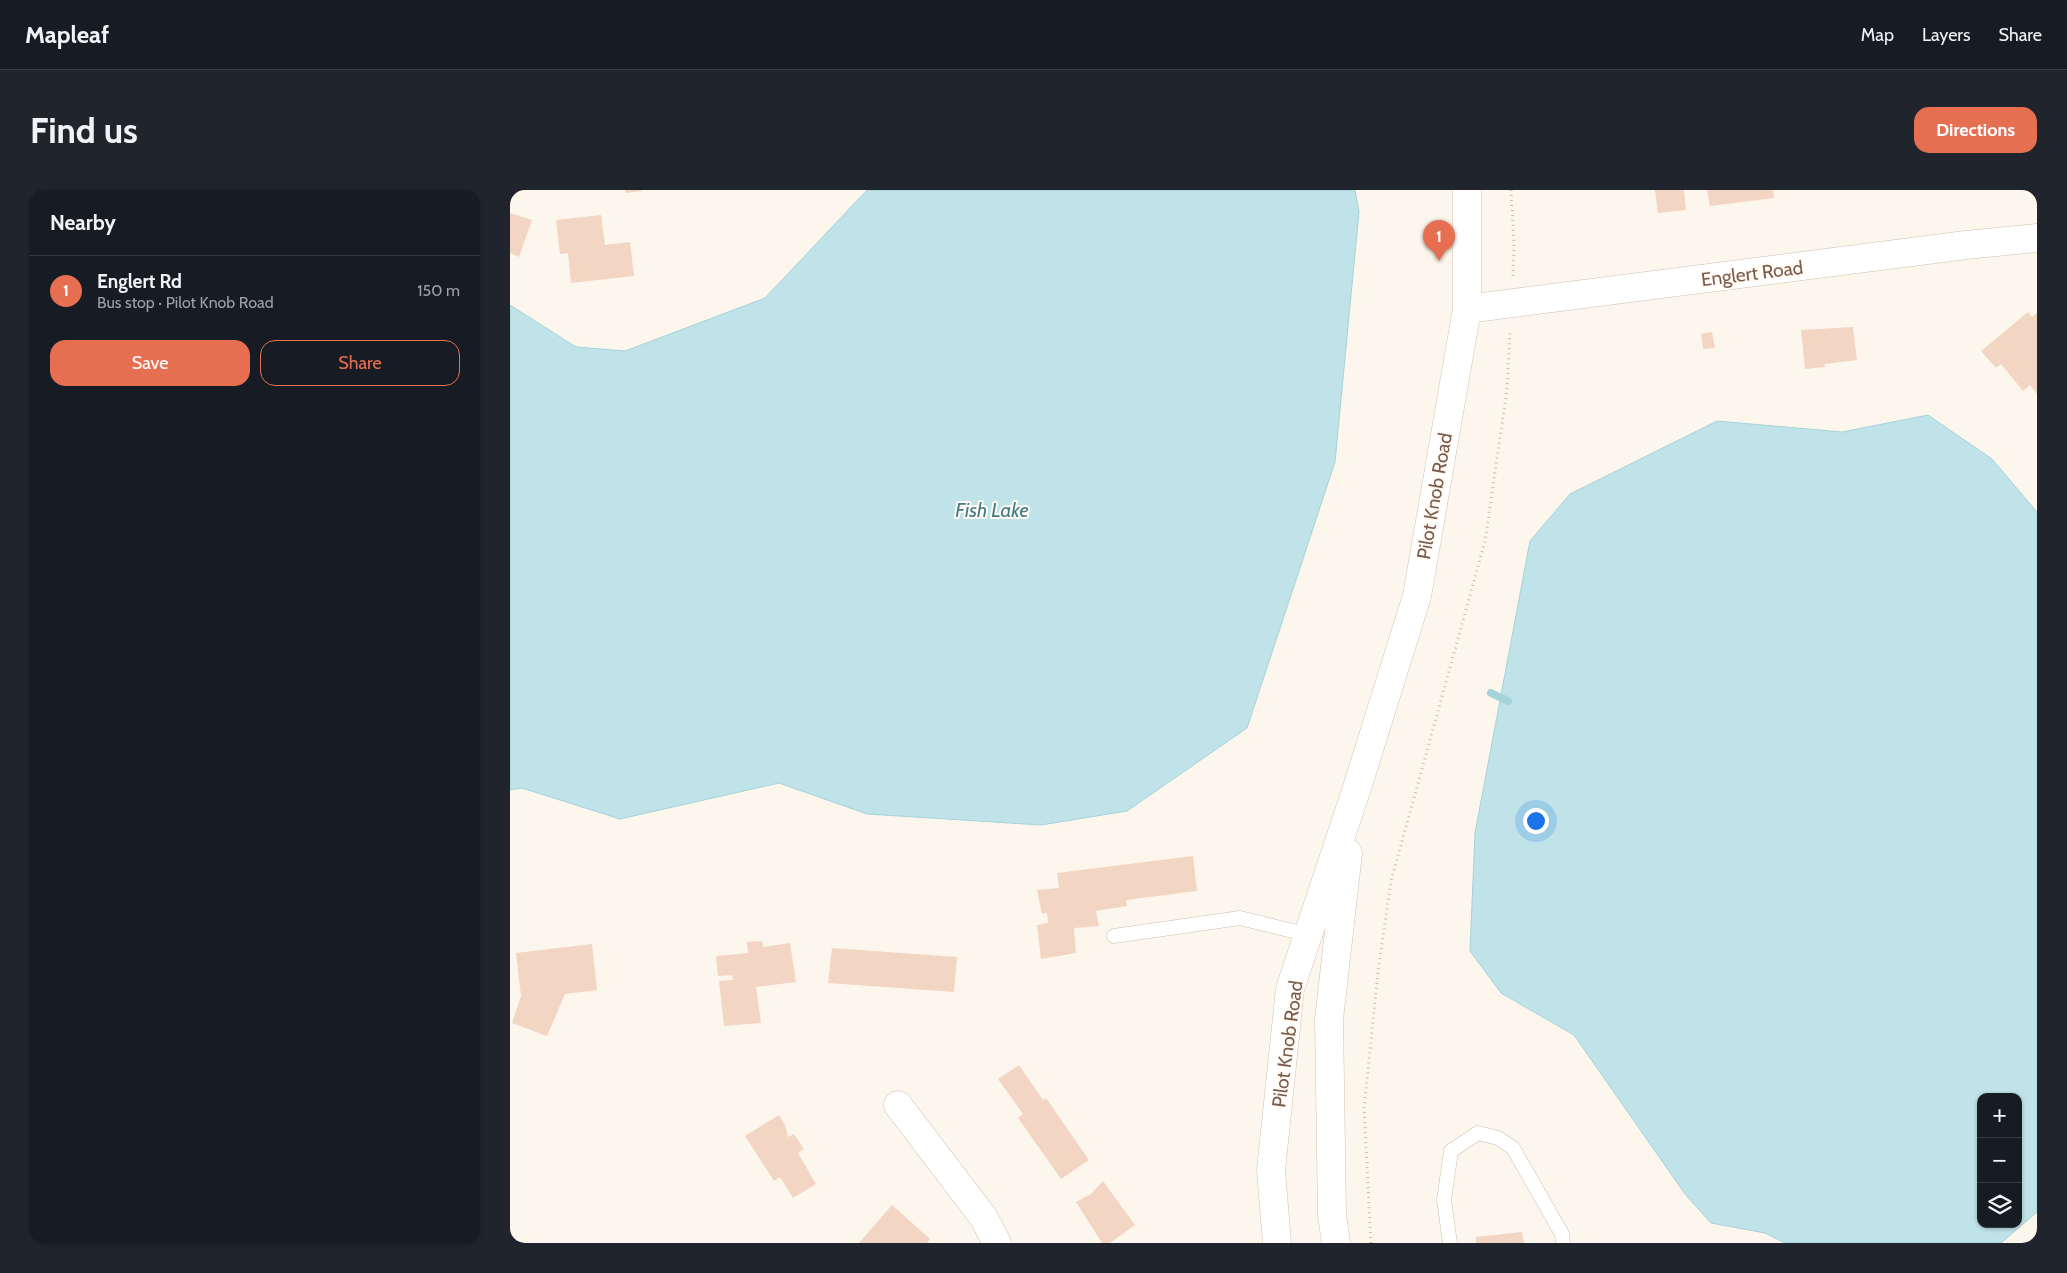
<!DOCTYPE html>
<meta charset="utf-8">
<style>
body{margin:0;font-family:Cabin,sans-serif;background:#20242c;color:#f1f3f6}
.controls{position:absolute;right:15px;bottom:15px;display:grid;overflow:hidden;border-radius:10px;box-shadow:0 1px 4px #0004}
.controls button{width:45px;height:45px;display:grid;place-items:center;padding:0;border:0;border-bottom:1px solid #363941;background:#171b24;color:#f1f3f6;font:25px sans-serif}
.you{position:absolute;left:1025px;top:630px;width:18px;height:18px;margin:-12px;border:4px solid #fff;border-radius:50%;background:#1a73e8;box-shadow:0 0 0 8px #1a73e833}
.badge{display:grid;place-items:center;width:32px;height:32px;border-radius:50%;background:#e76f51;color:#fff;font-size:16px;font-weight:700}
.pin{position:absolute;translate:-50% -41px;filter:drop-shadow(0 1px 2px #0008)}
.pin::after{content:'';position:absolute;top:26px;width:18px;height:15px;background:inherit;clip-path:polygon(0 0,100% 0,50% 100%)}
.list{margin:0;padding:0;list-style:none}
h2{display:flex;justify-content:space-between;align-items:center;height:65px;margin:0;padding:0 20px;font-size:21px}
h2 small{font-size:16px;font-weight:400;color:#9ea1a6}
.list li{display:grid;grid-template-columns:32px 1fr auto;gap:15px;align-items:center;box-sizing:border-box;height:70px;padding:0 20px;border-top:1px solid #363941}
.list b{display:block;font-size:19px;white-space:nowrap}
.list p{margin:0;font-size:16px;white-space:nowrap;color:#9ea1a6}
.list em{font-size:16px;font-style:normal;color:#9ea1a6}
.actions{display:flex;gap:10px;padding:15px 20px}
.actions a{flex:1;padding:11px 0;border:1px solid #e76f51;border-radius:15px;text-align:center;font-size:18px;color:#e76f51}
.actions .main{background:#e76f51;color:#fff}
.icon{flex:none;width:28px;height:28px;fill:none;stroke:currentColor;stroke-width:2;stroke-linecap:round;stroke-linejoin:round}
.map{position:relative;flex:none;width:1527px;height:1053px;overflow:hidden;border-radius:15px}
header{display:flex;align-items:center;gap:30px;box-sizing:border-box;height:70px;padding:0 25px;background:#171b24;border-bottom:1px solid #363941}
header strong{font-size:24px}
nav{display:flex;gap:28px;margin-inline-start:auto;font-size:18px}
.intro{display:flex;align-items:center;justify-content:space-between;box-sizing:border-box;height:120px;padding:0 30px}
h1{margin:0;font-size:35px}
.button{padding:12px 22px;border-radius:15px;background:#e76f51;color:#fff;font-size:18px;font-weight:700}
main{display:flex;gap:30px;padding:0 30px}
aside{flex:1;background:#171b24;border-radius:15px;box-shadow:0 1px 4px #0004}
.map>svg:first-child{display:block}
.water{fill:#bfe3e8;stroke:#a5d3da;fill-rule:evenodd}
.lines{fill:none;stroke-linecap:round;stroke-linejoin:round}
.stream{stroke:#a5d3da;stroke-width:8}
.building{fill:#f3d5c3}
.lane-casing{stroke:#d1beb0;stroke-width:15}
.street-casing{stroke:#d1beb0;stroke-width:29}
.secondary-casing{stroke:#d6c0b0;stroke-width:29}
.path{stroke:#d9b8a5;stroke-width:3;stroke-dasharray:1 4;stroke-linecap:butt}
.lane{stroke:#fff;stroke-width:14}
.street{stroke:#fff;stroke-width:28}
.secondary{stroke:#fff;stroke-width:28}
.labels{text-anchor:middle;stroke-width:4;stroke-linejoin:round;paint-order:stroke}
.street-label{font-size:19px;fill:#7a5c4d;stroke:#fffaf3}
.water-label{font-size:20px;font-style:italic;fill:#437c86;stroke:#fffaf3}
</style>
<header>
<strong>Mapleaf</strong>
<nav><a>Map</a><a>Layers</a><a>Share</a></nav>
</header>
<div class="intro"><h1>Find us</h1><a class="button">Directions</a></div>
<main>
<aside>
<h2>Nearby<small></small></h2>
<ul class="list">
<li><span class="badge">1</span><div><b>Englert Rd</b><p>Bus stop · Pilot Knob Road</p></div><em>150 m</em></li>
</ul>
<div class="actions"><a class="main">Save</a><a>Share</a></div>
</aside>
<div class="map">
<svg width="1527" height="1053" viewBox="0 0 1527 1053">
<rect width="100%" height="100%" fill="#fdf6ec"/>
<g class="water">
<polygon points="357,0 845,0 849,22 825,272 737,538 617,621 531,635 357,624 269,593 110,629 12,598 0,600 0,115 66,157 115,161 255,108"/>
<path d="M 1418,225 L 1482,269 L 1527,322 L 1527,1022 L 1491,1053 L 1275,1053 L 1255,1043 L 1201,1033 L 1175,1004 L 1064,845 L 991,803 L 960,761 L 965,643 L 1020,351 L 1060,304 L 1207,231 L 1332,242 ZM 1471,907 L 1508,907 L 1508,1034 L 1471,1034 Z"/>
</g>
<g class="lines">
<polyline class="stream" points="981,503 998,511"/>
</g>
<g class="building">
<polygon points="115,0 131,0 132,1 116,3"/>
<polygon points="1145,0 1174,0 1176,20 1148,23"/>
<polygon points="1197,0 1263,0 1264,8 1200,16"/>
<polygon points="0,23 22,30 9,67 0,63"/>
<polygon points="91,25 95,55 120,52 124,86 61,93 58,63 50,64 46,30"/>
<polygon points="1518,122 1522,127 1527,123 1527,204 1520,195 1513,201 1491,174 1486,178 1471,161"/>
<polygon points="1343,137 1347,170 1314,174 1315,177 1295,179 1291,140"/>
<polygon points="1202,142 1205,158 1193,159 1191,144"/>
<polygon points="683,666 687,701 616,710 617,716 586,721 589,736 564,738 566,763 531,769 527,735 538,733 537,723 532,724 527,700 549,698 547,683"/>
<polygon points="252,751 253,757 280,753 286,792 246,797 251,833 214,836 209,791 223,790 222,785 208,786 206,766 238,763 237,752"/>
<polygon points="82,754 87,800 55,804 37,846 2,833 11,806 6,763"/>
<polygon points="322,758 447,767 444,802 318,793"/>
<polygon points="509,875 533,910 536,908 579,970 551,989 508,928 513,924 488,889"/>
<polygon points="269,925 275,935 278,947 284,944 294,959 288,963 306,994 283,1008 270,987 264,991 235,946"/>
<polygon points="593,991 625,1035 600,1053 592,1053 566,1012 581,1004"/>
<polygon points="382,1015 420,1049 417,1053 349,1053"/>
<polygon points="1012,1042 1014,1053 966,1053 966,1047"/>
</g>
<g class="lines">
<defs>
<g id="lane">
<polyline points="604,746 730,728 799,745"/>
<polyline points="940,1053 934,1010 941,961 968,943 988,948 1003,958 1052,1044 1053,1053"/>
</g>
<g id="street">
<polyline points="957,119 1456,55 1527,48"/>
<polyline points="388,915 474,1028 487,1053"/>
</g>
<g id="secondary">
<polyline points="767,1053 761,980 780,799 845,604 907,406 957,119 957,0"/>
<polyline points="826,1053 822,1025 819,829 838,663"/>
</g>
</defs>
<use href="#lane" class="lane-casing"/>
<use href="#street" class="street-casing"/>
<use href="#secondary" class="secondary-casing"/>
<g class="path">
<polyline points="1001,0 1004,54 1003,86"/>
<polyline points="861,1053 854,919 868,782 881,691 975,351 997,200 1000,140"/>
</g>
<use href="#lane" class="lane"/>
<use href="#street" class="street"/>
<use href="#secondary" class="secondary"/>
</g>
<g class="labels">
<g class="street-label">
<text transform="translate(1242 83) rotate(-7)" y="7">Englert Road</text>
<text transform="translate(924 306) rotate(-80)" y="7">Pilot Knob Road</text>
<text transform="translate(777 854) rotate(-82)" y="7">Pilot Knob Road</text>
</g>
<g class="water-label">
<text x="482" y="327">Fish Lake</text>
</g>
</g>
</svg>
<div class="controls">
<button>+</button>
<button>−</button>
<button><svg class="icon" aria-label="layers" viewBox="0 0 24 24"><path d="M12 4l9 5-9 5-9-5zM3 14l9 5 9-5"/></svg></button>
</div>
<div class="you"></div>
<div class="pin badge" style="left:929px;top:71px">1</div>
</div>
</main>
